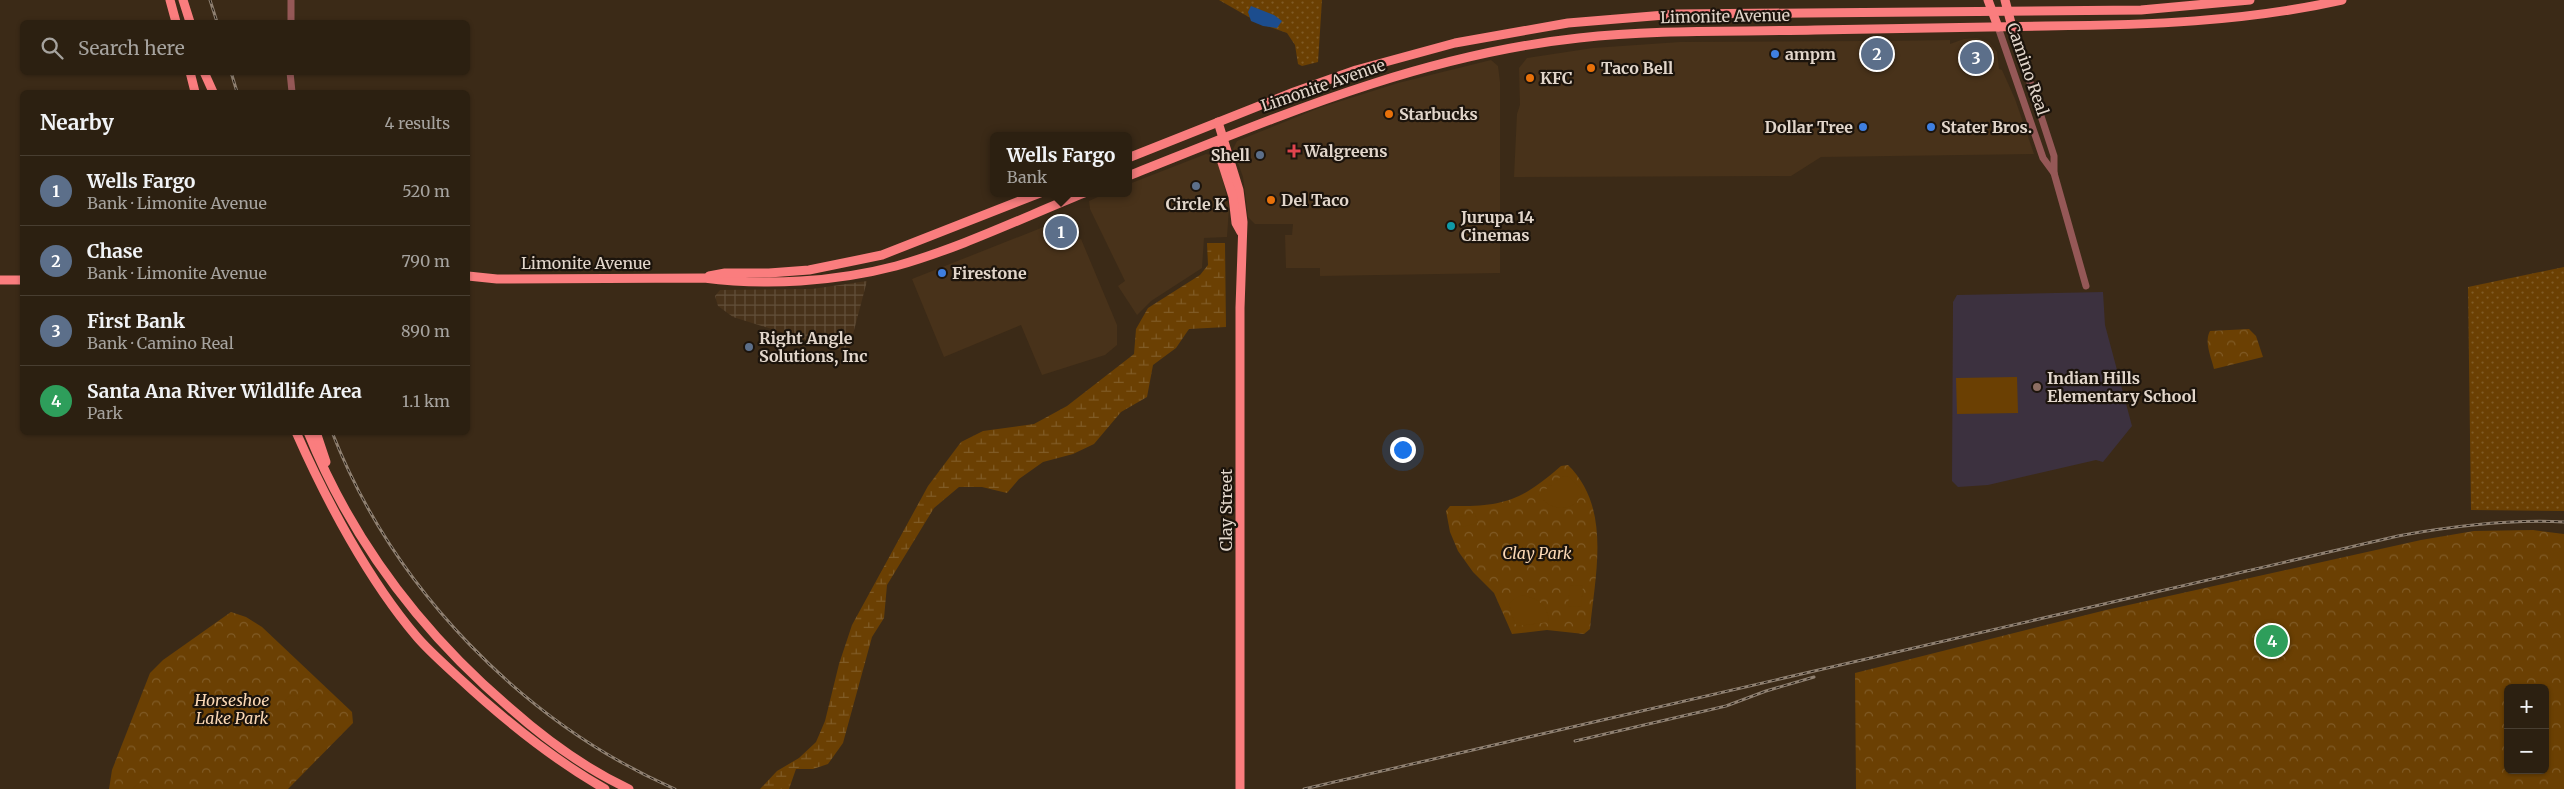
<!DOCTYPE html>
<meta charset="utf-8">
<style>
body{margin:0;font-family:Merriweather,serif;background:#34281a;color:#f1f3f6}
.controls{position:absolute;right:15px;bottom:15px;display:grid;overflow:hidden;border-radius:8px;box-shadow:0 1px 4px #0004}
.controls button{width:45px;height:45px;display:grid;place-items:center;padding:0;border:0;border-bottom:1px solid #483e31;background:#2c2011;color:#f1f3f6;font:25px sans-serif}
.you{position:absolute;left:1402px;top:449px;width:18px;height:18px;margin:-12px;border:4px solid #fff;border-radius:50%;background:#1a73e8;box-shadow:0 0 0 8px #1a73e833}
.badge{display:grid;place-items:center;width:32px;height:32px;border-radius:50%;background:#db2777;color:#fff;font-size:16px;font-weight:700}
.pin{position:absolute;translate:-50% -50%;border:2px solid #fff;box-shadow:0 1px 5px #0006}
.popup{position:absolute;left:990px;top:132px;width:142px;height:65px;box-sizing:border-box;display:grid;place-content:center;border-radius:8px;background:#2c2011;filter:drop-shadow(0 1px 4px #0005);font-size:16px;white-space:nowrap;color:#a6a39f}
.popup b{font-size:19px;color:#f1f3f6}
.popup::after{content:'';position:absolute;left:50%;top:100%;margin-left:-10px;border:10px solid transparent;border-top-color:#2c2011}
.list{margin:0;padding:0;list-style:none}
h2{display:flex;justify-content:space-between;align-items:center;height:65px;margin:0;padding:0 20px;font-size:21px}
h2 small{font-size:16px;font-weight:400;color:#a6a39f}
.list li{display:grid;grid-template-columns:32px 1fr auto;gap:15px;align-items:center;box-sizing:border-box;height:70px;padding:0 20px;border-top:1px solid #483e31}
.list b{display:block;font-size:19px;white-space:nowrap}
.list p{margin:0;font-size:16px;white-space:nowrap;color:#a6a39f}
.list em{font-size:16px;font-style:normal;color:#a6a39f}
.icon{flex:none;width:28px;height:28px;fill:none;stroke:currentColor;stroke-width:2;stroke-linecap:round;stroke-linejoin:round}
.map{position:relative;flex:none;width:2564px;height:789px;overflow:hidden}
.search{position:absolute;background:#2c2011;box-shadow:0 1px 4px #0004;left:20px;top:20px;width:450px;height:55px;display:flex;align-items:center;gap:12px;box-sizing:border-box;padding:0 18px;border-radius:8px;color:#a6a39f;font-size:19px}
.panel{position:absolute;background:#2c2011;box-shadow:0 1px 4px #0004;left:20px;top:90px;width:450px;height:345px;border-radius:8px}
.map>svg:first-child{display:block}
.built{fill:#48321a}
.industrial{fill:url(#industrial-grid)}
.education{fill:#3c313f}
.grass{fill:url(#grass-dots)}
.forest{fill:url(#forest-crowns);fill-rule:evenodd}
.wetland{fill:url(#wetland-marsh)}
.pitch{fill:#6b4003}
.water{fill:#1c4d8e}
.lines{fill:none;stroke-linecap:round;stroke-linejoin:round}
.minor{stroke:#955857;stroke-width:7}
.major{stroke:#fa7d7e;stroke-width:9}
.rail-casing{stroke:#8f8071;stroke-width:3}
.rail{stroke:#1c140c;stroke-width:1;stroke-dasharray:4;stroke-linecap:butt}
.shop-dot{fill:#3f7fe0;stroke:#1c140c;stroke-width:2}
.food-dot{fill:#e8710a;stroke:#1c140c;stroke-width:2}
.health-dot{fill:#e0444e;stroke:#1c140c;stroke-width:2}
.service-dot{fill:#5c6f8a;stroke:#1c140c;stroke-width:2}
.culture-dot{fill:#0f9aa8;stroke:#1c140c;stroke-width:2}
.education-dot{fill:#8d6e63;stroke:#1c140c;stroke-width:2}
.labels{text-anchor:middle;stroke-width:4.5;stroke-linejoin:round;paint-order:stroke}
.street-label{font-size:16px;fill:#e2d6cb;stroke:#1c140c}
.poi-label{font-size:16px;font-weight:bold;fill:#e2d6cb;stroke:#1c140c;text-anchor:start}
.park-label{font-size:16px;font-style:italic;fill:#fbd8b5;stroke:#1c140c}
</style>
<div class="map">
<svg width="2564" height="789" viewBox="0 0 2564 789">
<defs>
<pattern id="industrial-grid" width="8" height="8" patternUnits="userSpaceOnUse" patternTransform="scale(1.25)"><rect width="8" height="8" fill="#48321a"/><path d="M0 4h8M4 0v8" fill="none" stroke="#624f3a"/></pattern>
<pattern id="grass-dots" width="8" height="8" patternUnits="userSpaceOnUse" patternTransform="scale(1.25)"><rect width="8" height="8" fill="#6b4003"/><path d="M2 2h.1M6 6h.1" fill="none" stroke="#805b26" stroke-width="1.8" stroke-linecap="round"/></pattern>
<pattern id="forest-crowns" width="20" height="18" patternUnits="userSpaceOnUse" patternTransform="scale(1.25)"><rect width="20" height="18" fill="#6b4003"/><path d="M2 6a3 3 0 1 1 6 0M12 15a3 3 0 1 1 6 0" fill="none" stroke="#805b26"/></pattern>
<pattern id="wetland-marsh" width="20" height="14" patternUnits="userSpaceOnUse" patternTransform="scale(1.25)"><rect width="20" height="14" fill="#6b4003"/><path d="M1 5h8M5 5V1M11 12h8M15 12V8" fill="none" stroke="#805b26"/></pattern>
</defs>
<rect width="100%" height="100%" fill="#3b2a17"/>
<g class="built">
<polygon points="1977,38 1989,42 1997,52 1999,69 2002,70 2015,99 2034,154 1821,157 1791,176 1514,177 1517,114 1520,105 1519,68 1527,58 1593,48 1680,42 1864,41 1886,47 1887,41 1950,40 1950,44 1964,39"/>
<polygon points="1491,60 1498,66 1500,82 1500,273 1320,276 1320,268 1286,268 1285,235 1292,235 1293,224 1255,224 1248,217 1243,177 1233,149 1237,141 1319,108 1398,83"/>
<polygon points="1206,154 1216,156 1222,176 1229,208 1227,237 1204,238 1202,268 1151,301 1137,315 1118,286 1125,281 1090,209 1089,201 1106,193 1128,193 1129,184"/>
<polygon points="1067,215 1077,240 1081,239 1117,325 1117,345 1105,355 1042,375 1021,325 944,357 912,279 1041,228"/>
<polygon points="104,433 187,432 187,434 104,434"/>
</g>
<polygon class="industrial" points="867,281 848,353 733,317 718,306 715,296 720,290 812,289"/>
<polygon class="education" points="2103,292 2105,325 2132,426 2103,462 2096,460 1988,485 1958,487 1952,481 1953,302 1957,295"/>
<g class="grass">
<polygon points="1219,0 1322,0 1318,62 1302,66 1298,64 1295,45 1287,33 1261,24"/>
<polygon points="2564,267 2564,511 2471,510 2468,287"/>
</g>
<g class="forest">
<path d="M 2249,329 L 2256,336 L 2263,357 L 2214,369 C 2211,356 2204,342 2210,331 Z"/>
<path d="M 1568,465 C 1612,508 1595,575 1590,629 L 1584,634 L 1547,630 L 1512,634 L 1494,593 L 1473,572 L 1458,551 L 1450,532 L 1446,511 L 1450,506 C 1503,507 1521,501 1561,466 Z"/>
<path d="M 2533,530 L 2564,534 L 2564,789 L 1856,789 L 1855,673 L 2106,610 L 2421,540 L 2474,531 ZM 2508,688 L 2545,688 L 2545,770 L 2508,770 Z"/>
<polygon points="231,612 246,617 262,627 352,712 353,723 288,789 109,789 112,770 150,673 163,660"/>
</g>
<polygon class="wetland" points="1207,243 1225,243 1226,327 1189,329 1176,348 1153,365 1147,397 1121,412 1094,444 1073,454 1043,462 1019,479 1007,493 982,487 959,487 934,508 887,585 884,618 872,637 843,743 828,764 813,769 796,769 789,789 760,789 777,771 799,758 816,742 825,721 839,664 852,625 928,486 961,442 983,431 1034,424 1067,406 1134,354 1136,329 1148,308 1200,275 1208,265"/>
<g class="pitch">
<polygon points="2017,377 2018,413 1957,414 1956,378"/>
<path d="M 1562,476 L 1569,477 L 1582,490 C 1578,513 1551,513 1539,495 Z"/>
<polygon points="1475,513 1478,523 1462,527 1459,517"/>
<polygon points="1570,585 1583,586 1581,607 1568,606"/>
<path d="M 1522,595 C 1538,598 1548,605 1549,622 L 1519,626 L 1515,624 L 1509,604 L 1514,599 Z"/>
<circle cx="293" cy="703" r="8"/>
<polygon points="145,782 154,789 133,789 137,784"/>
</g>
<polygon class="water" points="1251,6 1274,15 1282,21 1277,28 1263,26 1251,21 1248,12"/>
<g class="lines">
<g class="minor">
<polyline points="291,22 291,0"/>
<polyline points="1998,27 2043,158 2054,173"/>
<polyline points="2012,27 2054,156 2054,173 2086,286"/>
<polyline points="290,72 292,92"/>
</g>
<g class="major">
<polyline points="170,0 176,22"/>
<polyline points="183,0 190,22"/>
<polyline points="1988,0 1998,27"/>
<polyline points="2005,0 2012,27"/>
<polyline points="190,72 195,92"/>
<polyline points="204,72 213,92"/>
<polyline points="1218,122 1239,190 1243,222 1240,308 1240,789"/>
<polyline points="1222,138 1218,150 1233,197 1236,223 1241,232"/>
<polyline points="1128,158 1294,92 1356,70 1455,43 1568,23 1677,14 2141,10 2250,0"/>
<path d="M 1128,176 C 1277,117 1419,55 1579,38 C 1658,29 1736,32 1815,30 C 1892,29 1969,27 2046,26 C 2146,25 2244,22 2342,0"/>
<path d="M 468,276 L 497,279 L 704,278 C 766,286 835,282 896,266 C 960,248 1022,218 1084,193"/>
<polyline points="709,276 725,273 769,273 809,270 882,255 1040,193"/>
<polyline points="0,280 22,280"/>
<path d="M 296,432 C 326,500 369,581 417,637 C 429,651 444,664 458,677 C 503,719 551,758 605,789"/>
<path d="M 308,432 C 352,541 421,632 510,708 C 545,739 586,769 629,789"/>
<polyline points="316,432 326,462"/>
</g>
<defs>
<g id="rail">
<polyline points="210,0 217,22"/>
<polyline points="231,72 237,92"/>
<path d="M 332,432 C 393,588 522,722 675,789"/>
<polyline points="1575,741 1726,706 1766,691 1814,677"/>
<path d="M 1304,789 L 2398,536 C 2453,526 2508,519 2564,522"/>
</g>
</defs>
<use href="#rail" class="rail-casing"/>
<use href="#rail" class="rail"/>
</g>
<g class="shop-dot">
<circle cx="1775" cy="54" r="5"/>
<circle cx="1863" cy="127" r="5"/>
<circle cx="1931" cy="127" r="5"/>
<circle cx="942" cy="273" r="5"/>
</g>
<g class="food-dot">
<circle cx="1591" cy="68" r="5"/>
<circle cx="1530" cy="78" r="5"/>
<circle cx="1389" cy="114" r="5"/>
<circle cx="1271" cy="200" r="5"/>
</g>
<path class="health-dot" d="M1291.5 143.5h5v5h5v5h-5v5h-5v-5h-5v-5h5z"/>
<g class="service-dot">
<circle cx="1260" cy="155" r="5"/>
<circle cx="1196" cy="186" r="5"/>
<circle cx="749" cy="347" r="5"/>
</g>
<circle class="culture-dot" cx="1451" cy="226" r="5"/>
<circle class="education-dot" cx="2037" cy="387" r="5"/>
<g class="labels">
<g class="street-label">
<text transform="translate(1725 16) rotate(-1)" y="6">Limonite Avenue</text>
<text transform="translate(2028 69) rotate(71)" y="6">Camino Real</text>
<text transform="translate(1323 85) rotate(-19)" y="6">Limonite Avenue</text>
<text x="586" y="269">Limonite Avenue</text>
<text transform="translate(1226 510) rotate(-90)" y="6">Clay Street</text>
</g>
<g class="poi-label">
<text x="1785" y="60">ampm</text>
<text x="1601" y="74">Taco Bell</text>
<text x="1540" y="84">KFC</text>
<text x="1399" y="120">Starbucks</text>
<text x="1853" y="133" text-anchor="end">Dollar Tree</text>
<text x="1941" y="133">Stater Bros.</text>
<text x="1304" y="157">Walgreens</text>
<text x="1250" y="161" text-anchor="end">Shell</text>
<text x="1281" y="206">Del Taco</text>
<text x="1196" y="210" text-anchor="middle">Circle K</text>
<text x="1461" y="223">Jurupa 14<tspan x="1461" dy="18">Cinemas</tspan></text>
<text x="952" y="279">Firestone</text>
<text x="759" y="344">Right Angle<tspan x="759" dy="18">Solutions, Inc</tspan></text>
<text x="2047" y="384">Indian Hills<tspan x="2047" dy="18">Elementary School</tspan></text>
</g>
<g class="park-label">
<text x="1537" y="559">Clay Park</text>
<text x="232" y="706">Horseshoe<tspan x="232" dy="18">Lake Park</tspan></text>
</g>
</g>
</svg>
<div class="controls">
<button>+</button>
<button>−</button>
</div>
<div class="you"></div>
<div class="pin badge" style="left:1061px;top:232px;background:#5c6f8a">1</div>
<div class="popup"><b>Wells Fargo</b>Bank</div>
<div class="pin badge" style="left:1877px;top:54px;background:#5c6f8a">2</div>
<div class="pin badge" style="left:1976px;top:58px;background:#5c6f8a">3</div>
<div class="pin badge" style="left:2272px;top:641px;background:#2e9e5b">4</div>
<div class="search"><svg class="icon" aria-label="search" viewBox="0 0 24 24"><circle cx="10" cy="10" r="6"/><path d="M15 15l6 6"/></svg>Search here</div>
<section class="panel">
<h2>Nearby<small>4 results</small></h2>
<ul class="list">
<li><span class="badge" style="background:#5c6f8a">1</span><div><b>Wells Fargo</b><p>Bank · Limonite Avenue</p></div><em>520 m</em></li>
<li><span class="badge" style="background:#5c6f8a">2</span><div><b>Chase</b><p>Bank · Limonite Avenue</p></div><em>790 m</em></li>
<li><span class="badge" style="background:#5c6f8a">3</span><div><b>First Bank</b><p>Bank · Camino Real</p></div><em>890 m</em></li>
<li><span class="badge" style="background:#2e9e5b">4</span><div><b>Santa Ana River Wildlife Area</b><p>Park</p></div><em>1.1 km</em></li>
</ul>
</section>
</div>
